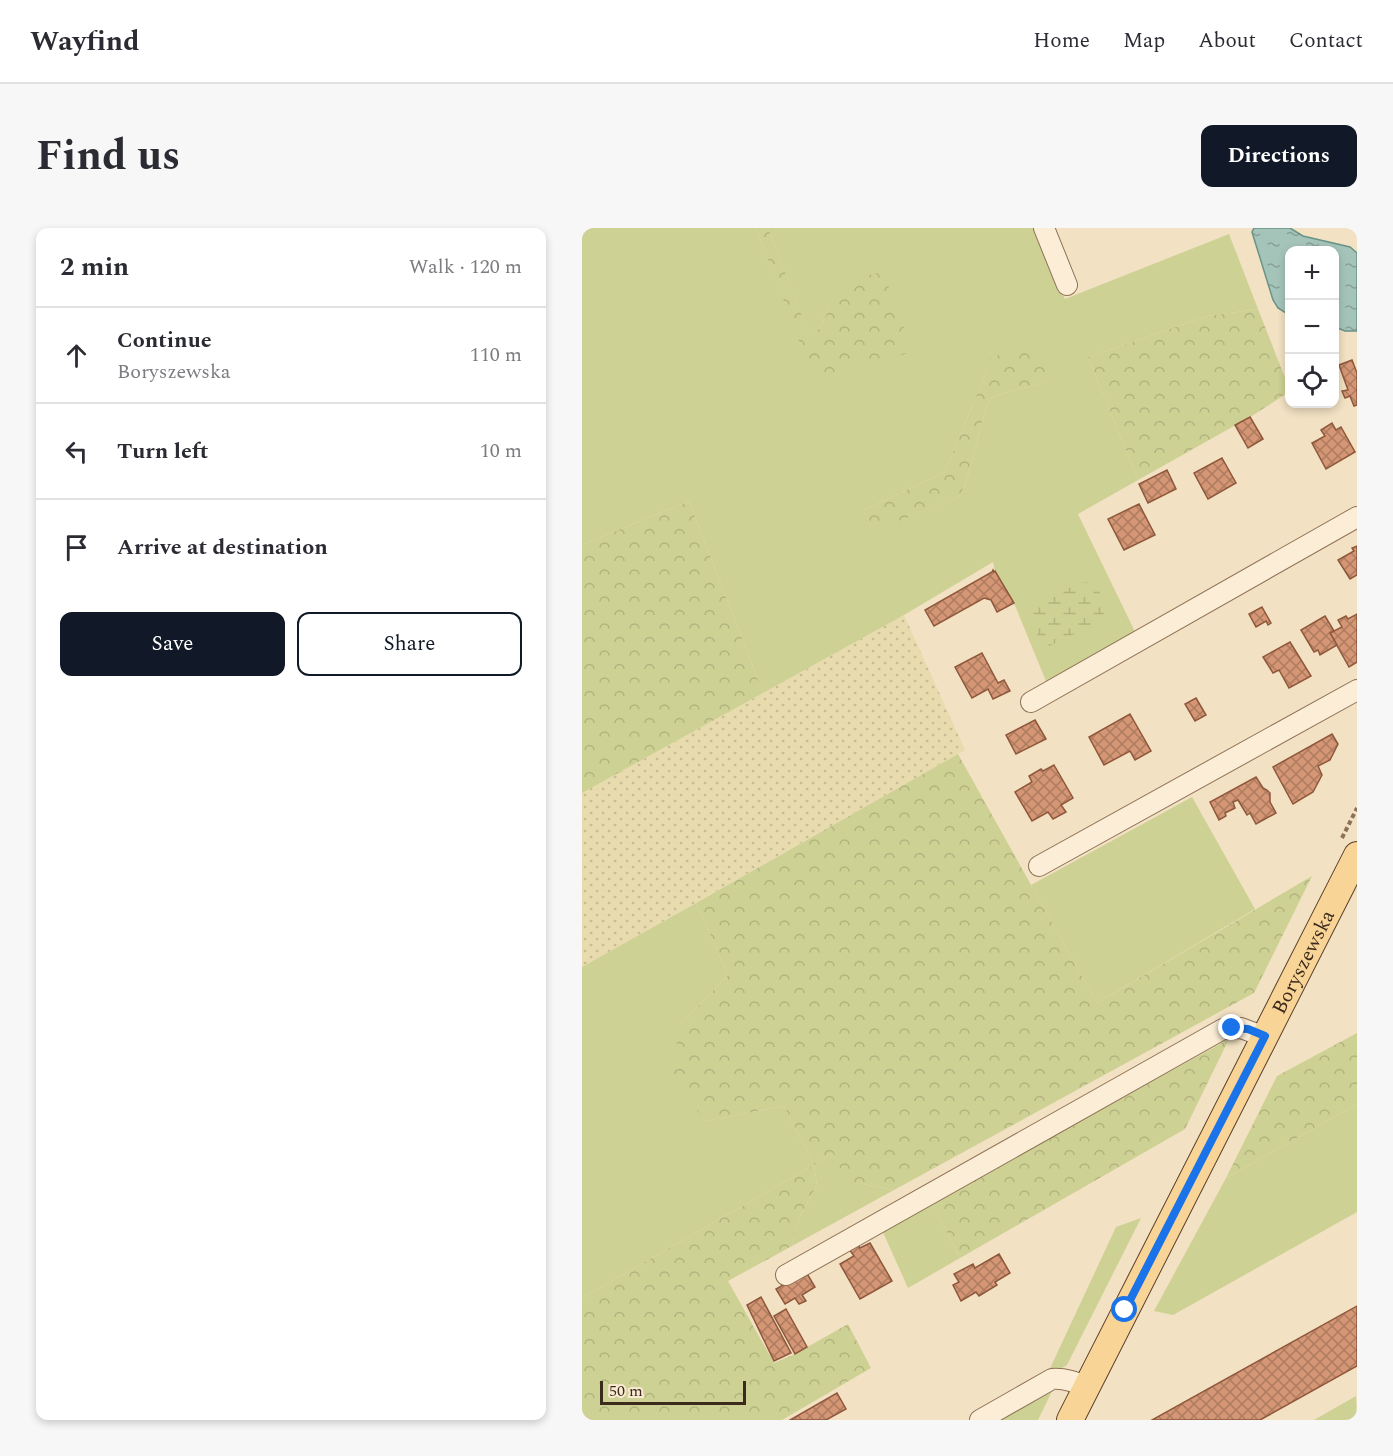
<!DOCTYPE html>
<meta charset="utf-8">
<style>
body{margin:0;font-family:Spectral,serif;background:#f7f7f7;color:#2b2b33}
.controls{position:absolute;right:18px;top:18px;display:grid;overflow:hidden;border-radius:12px;box-shadow:0 3px 9px #0003}
.controls button{width:54px;height:54px;display:grid;place-items:center;padding:0;border:0;border-bottom:2px solid #e1e1e2;background:#fff;color:#2b2b33;font:30px sans-serif}
.scale{position:absolute;left:18px;bottom:15px;width:146px;box-sizing:border-box;padding-left:6px;border:3px solid #3c2a1d;border-top:0;font-size:16px;line-height:21px;white-space:nowrap;color:#3c2a1d;-webkit-text-stroke:4px #f9ebd2;paint-order:stroke}
.stop{position:absolute;width:18px;height:18px;margin:-14px;border:4px solid #1a73e8;border-radius:50%;background:#fff}
.stop.end{background:#1a73e8;border-color:#fff;box-shadow:0 2px 6px #0008}
.list{margin:0;padding:0;list-style:none}
h2{display:flex;justify-content:space-between;align-items:center;height:78px;margin:0;padding:0 24px;font-size:26px}
h2 small{font-size:20px;font-weight:400;color:#7c7c81}
.list li{display:grid;grid-template-columns:39px 1fr auto;gap:18px;align-items:center;box-sizing:border-box;height:96px;padding:0 24px;border-top:2px solid #e1e1e2}
.list b{display:block;font-size:22px;white-space:nowrap}
.list p{margin:0;font-size:20px;white-space:nowrap;color:#7c7c81}
.list em{font-size:20px;font-style:normal;color:#7c7c81}
.actions{display:flex;gap:12px;padding:18px 24px}
.actions a{flex:1;padding:14px 0;border:2px solid #111827;border-radius:12px;text-align:center;font-size:21px;color:#111827}
.actions .main{background:#111827;color:#fff}
.icon{flex:none;width:33px;height:33px;fill:none;stroke:currentColor;stroke-width:2;stroke-linecap:round;stroke-linejoin:round}
.map{position:relative;flex:none;width:775px;height:1192px;overflow:hidden;border-radius:12px}
header{display:flex;align-items:center;gap:36px;box-sizing:border-box;height:84px;padding:0 30px;background:#fff;border-bottom:2px solid #e1e1e2}
header strong{font-size:28px}
nav{display:flex;gap:33px;margin-inline-start:auto;font-size:21px}
.intro{display:flex;align-items:center;justify-content:space-between;box-sizing:border-box;height:144px;padding:0 36px}
h1{margin:0;font-size:42px}
.button{padding:15px 27px;border-radius:12px;background:#111827;color:#fff;font-size:21px;font-weight:700}
main{display:flex;gap:36px;padding:0 36px}
aside{flex:1;background:#fff;border-radius:12px;box-shadow:0 3px 9px #0003}
.map>svg:first-child{display:block}
.farmland{fill:url(#farmland-dots)}
.green{fill:#ced194;fill-rule:evenodd}
.forest{fill:url(#forest-crowns)}
.wetland{fill:url(#wetland-marsh)}
.water{fill:url(#water-ripples);stroke:#6a9387;stroke-width:1.5}
.building{fill:url(#building-cross-hatch);stroke:#8f573b;stroke-width:1.5}
.lines{fill:none;stroke-linecap:round;stroke-linejoin:round}
.minor-casing{stroke:#8e7157;stroke-width:22}
.major-casing{stroke:#5b3f2c;stroke-width:28}
.path{stroke:#8e7157;stroke-width:4;stroke-dasharray:4.5 3;stroke-linecap:butt}
.minor{stroke:#fceed6;stroke-width:20}
.major{stroke:#f8d496;stroke-width:26}
.route{stroke:#1a73e8;stroke-width:8}
.labels{text-anchor:middle;stroke-width:6;stroke-linejoin:round;paint-order:stroke}
.street-label{font-size:20px;fill:#3c2a1d;stroke:#f9ebd2}
</style>
<header>
<strong>Wayfind</strong>
<nav><a>Home</a><a>Map</a><a>About</a><a>Contact</a></nav>
</header>
<div class="intro"><h1>Find us</h1><a class="button">Directions</a></div>
<main>
<aside>
<h2>2 min<small>Walk · 120 m</small></h2>
<ul class="list">
<li><svg class="icon" aria-label="ahead" viewBox="0 0 24 24"><path d="M12 20V5M6 11l6-6 6 6"/></svg><div><b>Continue</b><p>Boryszewska</p></div><em>110 m</em></li>
<li><svg class="icon" aria-label="left" viewBox="0 0 24 24"><path d="M17 20v-9H6M10 6l-5 5 5 5"/></svg><div><b>Turn left</b></div><em>10 m</em></li>
<li><svg class="icon" aria-label="arrive" viewBox="0 0 24 24"><path d="M6 21V4h12l-3 4 3 4H6"/></svg><div><b>Arrive at destination</b></div></li>
</ul>
<div class="actions"><a class="main">Save</a><a>Share</a></div>
</aside>
<div class="map">
<svg width="775" height="1192" viewBox="0 0 775 1192">
<defs>
<pattern id="farmland-dots" width="8" height="8" patternUnits="userSpaceOnUse" patternTransform="scale(1.5)"><rect width="8" height="8" fill="#e8dbae"/><path d="M2 2h.1M6 6h.1" fill="none" stroke="#c8bc95" stroke-width="1.8" stroke-linecap="round"/></pattern>
<pattern id="forest-crowns" width="20" height="18" patternUnits="userSpaceOnUse" patternTransform="scale(1.5)"><rect width="20" height="18" fill="#ced194"/><path d="M2 6a3 3 0 1 1 6 0M12 15a3 3 0 1 1 6 0" fill="none" stroke="#b2b47f"/></pattern>
<pattern id="wetland-marsh" width="20" height="14" patternUnits="userSpaceOnUse" patternTransform="scale(1.5)"><rect width="20" height="14" fill="#ced194"/><path d="M1 5h8M5 5V1M11 12h8M15 12V8" fill="none" stroke="#b2b47f"/></pattern>
<pattern id="water-ripples" width="26" height="14" patternUnits="userSpaceOnUse" patternTransform="scale(1.5)"><rect width="26" height="14" fill="#a5c4b9"/><path d="M2 4q2-2 4 0t4 0M15 11q2-2 4 0t4 0" fill="none" stroke="#889f96"/></pattern>
<pattern id="building-cross-hatch" width="8" height="8" patternUnits="userSpaceOnUse" patternTransform="scale(1.5)"><rect width="8" height="8" fill="#d49674"/><path d="M0 0l8 8M0 8l8-8" fill="none" stroke="#ad7b5f"/></pattern>
</defs>
<rect width="100%" height="100%" fill="#f2e1c2"/>
<polygon class="farmland" points="322,387 383,522 0,739 0,565"/>
<g class="green">
<path d="M 0,0 L 174,0 L 232,150 L 248,79 L 237,101 L 227,107 L 186,0 L 454,0 L 483,71 L 647,6 L 676,81 L 626,88 L 506,129 L 556,252 L 496,286 L 555,408 L 466,458 L 432,375 L 413,343 L 411,334 L 322,387 L 181,465 L 107,273 L 0,317 ZM 407,131 L 464,154 L 412,168 L 405,176 L 383,258 L 376,269 L 290,303 L 282,282 L 363,244 L 403,147 Z"/>
<polygon points="610,569 673,681 515,775 449,657"/>
<polygon points="114,675 146,747 99,796 125,893 202,878 232,937 251,925 276,955 312,962 210,1018 217,990 235,957 232,937 0,1070 0,739"/>
<polygon points="775,876 775,984 591,1087 572,1083 644,950"/>
<polygon points="350,975 378,1030 326,1060 300,1002"/>
<polygon points="559,990 485,1137 464,1149 534,999"/>
<polygon points="472,1159 456,1192 411,1192"/>
<polygon points="774,1168 775,1192 732,1192"/>
</g>
<g class="forest">
<polygon points="174,0 186,0 227,106 237,101 248,79 272,51 296,45 303,49 331,124 231,150"/>
<polygon points="676,81 707,160 707,164 668,189 556,252 506,129 626,88"/>
<polygon points="432,121 450,126 463,139 464,154 412,168 405,176 383,258 376,269 290,304 282,282 363,244 403,147 406,131"/>
<polygon points="107,273 181,465 0,565 0,317"/>
<polygon points="376,526 515,775 730,648 672,765 312,962 276,955 263,951 251,925 232,937 235,957 217,990 210,1018 146,1053 192,1135 213,1126 266,1096 289,1140 200,1192 0,1192 0,1070 232,937 202,878 125,893 87,853 99,796 146,747 114,675"/>
<polygon points="775,805 775,876 644,950 695,848"/>
<polygon points="647,811 603,901 378,1030 350,975"/>
</g>
<path class="wetland" d="M 497,355 C 500,355 504,354 507,355 C 522,360 522,380 522,392 L 463,420 L 449,396 L 449,383 L 460,373 Z"/>
<polygon class="water" points="672,0 708,0 721,8 768,19 775,25 775,103 763,103 753,99 752,22 708,22 707,87 696,80 691,72 670,4"/>
<g class="building">
<polygon points="770,132 775,145 775,177 772,178 768,168 763,170 760,163 766,162 757,137"/>
<polygon points="668,189 681,211 666,220 653,197"/>
<polygon points="750,195 754,202 759,199 773,224 744,241 730,215 743,208 739,202"/>
<polygon points="640,230 654,255 626,271 612,245"/>
<polygon points="585,242 594,261 566,275 557,256"/>
<polygon points="557,276 573,307 542,322 526,291"/>
<polygon points="775,318 775,347 768,351 756,332 772,323 770,320"/>
<polygon points="411,342 412,344 413,343 432,375 415,384 409,372 402,370 352,398 343,382 410,344"/>
<polygon points="680,379 689,395 686,397 684,393 674,399 667,386"/>
<polygon points="775,386 775,434 767,439 748,405 760,399 756,392 764,388 766,391"/>
<polygon points="743,388 752,403 748,405 755,417 738,427 736,422 732,424 719,402"/>
<polygon points="708,414 729,448 707,460 697,442 691,445 681,429"/>
<polygon points="400,425 416,455 422,452 428,463 411,471 406,461 390,470 373,439"/>
<polygon points="614,470 624,487 613,493 603,476"/>
<polygon points="548,486 569,523 553,532 548,523 522,537 507,509"/>
<polygon points="453,492 464,511 434,526 424,507"/>
<polygon points="750,506 756,516 748,532 736,538 740,547 731,564 711,576 691,539"/>
<polygon points="472,537 491,570 479,577 484,584 471,591 466,584 450,593 433,564 450,554 447,548 459,541 461,543"/>
<polygon points="674,549 681,560 685,562 688,565 688,574 694,585 674,596 668,585 665,587 656,572 651,574 653,580 643,585 644,588 637,592 628,574"/>
<polygon points="288,1015 310,1053 278,1071 258,1036 272,1028 267,1021 276,1016 278,1020"/>
<polygon points="417,1026 428,1045 413,1054 415,1057 397,1068 394,1064 379,1073 371,1057 377,1054 372,1046 391,1036 393,1040"/>
<polygon points="224,1044 233,1059 220,1067 224,1073 217,1076 213,1070 203,1076 194,1061"/>
<polygon points="179,1069 209,1125 192,1133 165,1077"/>
<polygon points="775,1078 775,1138 678,1192 570,1192"/>
<polygon points="204,1081 225,1119 213,1126 192,1088"/>
<polygon points="255,1165 264,1181 244,1192 208,1192"/>
</g>
<g class="lines">
<defs>
<g id="minor">
<polyline points="462,0 485,57"/>
<polyline points="449,474 775,289"/>
<polyline points="457,638 775,462"/>
<polyline points="204,1047 641,801 659,800 683,809"/>
<path d="M 398,1192 L 470,1151 C 483,1150 493,1154 505,1159"/>
</g>
<g id="major">
<path id="s1" d="M 488,1192 L 775,627"/>
</g>
</defs>
<use href="#minor" class="minor-casing"/>
<use href="#major" class="major-casing"/>
<polyline class="path" points="760,610 775,580"/>
<use href="#minor" class="minor"/>
<use href="#major" class="major"/>
</g>
<g class="lines">
<polyline class="route" points="543,1082 683,808 666,801 650,800"/>
</g>
<g class="labels">
<g class="street-label">
<text dy="7" stroke="none"><textPath href="#s1" startOffset="514">Boryszewska</textPath></text>
</g>
</g>
</svg>
<div class="controls">
<button>+</button>
<button>−</button>
<button><svg class="icon" aria-label="locate" viewBox="0 0 24 24"><circle cx="12" cy="12" r="6"/><path d="M12 2v4M12 18v4M2 12h4M18 12h4"/></svg></button>
</div>
<div class="scale">50 m</div>
<div class="stop" style="left:543px;top:1082px"></div>
<div class="stop end" style="left:650px;top:800px"></div>
</div>
</main>
